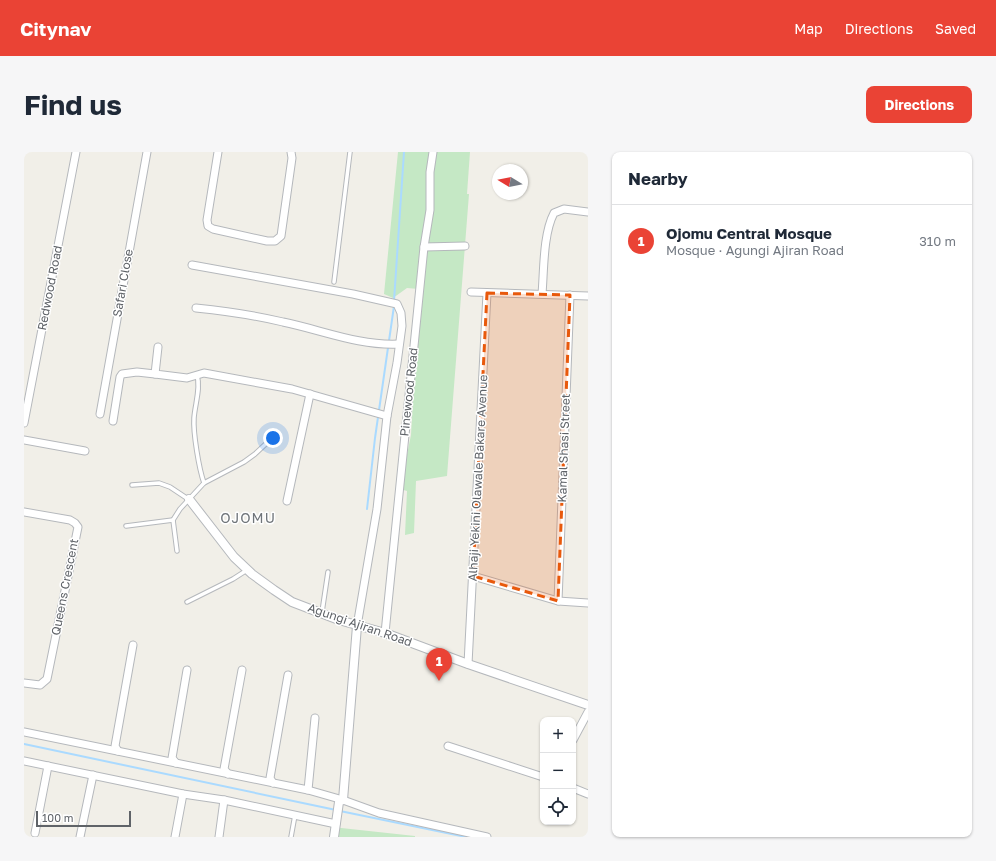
<!DOCTYPE html>
<meta charset="utf-8">
<style>
body{margin:0;font-family:"Golos Text",sans-serif;background:#f6f6f7;color:#1f2937}
.controls{position:absolute;right:12px;bottom:12px;display:grid;overflow:hidden;border-radius:8px;box-shadow:0 1px 3px #0004}
.controls button{width:36px;height:36px;display:grid;place-items:center;padding:0;border:0;border-bottom:1px solid #e0e1e3;background:#fff;color:#1f2937;font:20px sans-serif}
.compass{position:absolute;left:468px;top:12px;width:36px;height:36px;border-radius:50%;background:#fff;box-shadow:0 1px 3px #0004;rotate:280deg}
.scale{position:absolute;left:12px;bottom:10px;width:95px;box-sizing:border-box;padding-left:4px;border:2px solid #5f6368;border-top:0;font-size:11px;line-height:14px;white-space:nowrap;color:#5f6368;-webkit-text-stroke:3px #fff;paint-order:stroke}
.you{position:absolute;left:249px;top:286px;width:14px;height:14px;margin:-10px;border:3px solid #fff;border-radius:50%;background:#1a73e8;box-shadow:0 0 0 6px #1a73e833}
.badge{display:grid;place-items:center;width:26px;height:26px;border-radius:50%;background:#ea4335;color:#fff;font-size:13px;font-weight:700}
.pin{position:absolute;translate:-50% -33px;filter:drop-shadow(0 1px 2px #0008)}
.pin::after{content:'';position:absolute;top:21px;width:14px;height:12px;background:inherit;clip-path:polygon(0 0,100% 0,50% 100%)}
.list{margin:0;padding:0;list-style:none}
h2{display:flex;justify-content:space-between;align-items:center;height:52px;margin:0;padding:0 16px;font-size:17px}
h2 small{font-size:13px;font-weight:400;color:#747a83}
.list li{display:grid;grid-template-columns:26px 1fr auto;gap:12px;align-items:center;box-sizing:border-box;height:72px;padding:0 16px;border-top:1px solid #e0e1e3}
.list b{display:block;font-size:15px;white-space:nowrap}
.list p{margin:0;font-size:13px;white-space:nowrap;color:#747a83}
.list em{font-size:13px;font-style:normal;color:#747a83}
.icon{flex:none;width:22px;height:22px;fill:none;stroke:currentColor;stroke-width:2;stroke-linecap:round;stroke-linejoin:round}
.map{position:relative;flex:none;width:564px;height:685px;overflow:hidden;border-radius:8px}
header{display:flex;align-items:center;gap:24px;box-sizing:border-box;height:56px;padding:0 20px;background:#ea4335;color:#fff}
header strong{font-size:19px}
nav{display:flex;gap:22px;margin-inline-start:auto;font-size:14px}
.intro{display:flex;align-items:center;justify-content:space-between;box-sizing:border-box;height:96px;padding:0 24px}
h1{margin:0;font-size:28px}
.button{padding:10px 18px;border-radius:8px;background:#ea4335;color:#fff;font-size:14px;font-weight:700}
main{display:flex;gap:24px;padding:0 24px}
aside{flex:1;background:#fff;border-radius:8px;box-shadow:0 1px 3px #0004}
.map>svg:first-child{display:block}
.green{fill:#c5e8c5}
.lines{fill:none;stroke-linecap:round;stroke-linejoin:round}
.stream{stroke:#aadaff;stroke-width:2}
.service-casing{stroke:#b5b8bc;stroke-width:5.5}
.minor-casing{stroke:#b5b8bc;stroke-width:9}
.tertiary-casing{stroke:#b5b8bc;stroke-width:10}
.service{stroke:#fff;stroke-width:3.5}
.minor{stroke:#fff;stroke-width:7}
.tertiary{stroke:#fff;stroke-width:8}
.marked{fill:#e8590c;fill-opacity:0.2;stroke:#e8590c;stroke-width:3;stroke-dasharray:8 5;stroke-linejoin:round}
.labels{text-anchor:middle;stroke-width:3;stroke-linejoin:round;paint-order:stroke}
.street-label{font-size:12px;fill:#5f6368;stroke:#fff}
.quarter-label{font-size:14px;letter-spacing:1px;fill:#70757a;stroke:#fff}
</style>
<header>
<strong>Citynav</strong>
<nav><a>Map</a><a>Directions</a><a>Saved</a></nav>
</header>
<div class="intro"><h1>Find us</h1><a class="button">Directions</a></div>
<main>
<div class="map">
<svg width="564" height="685" viewBox="0 0 564 685">
<rect width="100%" height="100%" fill="#f1efe8"/>
<g class="green">
<polygon points="374,0 446,0 443,42 445,42 423,324 392,329 390,381 381,383 383,339 376,337 387,283 395,137 383,136 369,146 360,142"/>
<polygon points="308,675 391,684 391,685 307,685"/>
</g>
<g class="lines">
<g class="stream">
<polyline points="370,149 380,0"/>
<polyline points="343,357 351,286 370,154"/>
<polyline points="0,592 312,658"/>
<polyline points="316,659 442,685"/>
</g>
<defs>
<g id="service">
<polyline points="310,130 326,0"/>
<path d="M 173,223 C 177,236 171,252 170,266 C 169,281 175,317 180,331"/>
<polyline points="108,333 135,331 146,335 164,347"/>
<polyline points="102,374 149,368"/>
<polyline points="153,399 149,368 156,357 180,331 220,310 231,302 247,287"/>
<polyline points="163,450 209,427 223,418"/>
<polyline points="298,460 304,420"/>
<polyline points="267,685 271,663"/>
</g>
<g id="minor">
<polyline points="194,0 183,68 184,74 189,77 243,89 251,89 257,84 268,6 267,0"/>
<polyline points="400,95 441,94"/>
<polyline points="168,113 329,142 373,152 377,161 378,174 373,211 363,264 353,357 333,474"/>
<polyline points="447,140 564,144"/>
<path d="M 518,142 C 520,118 519,82 530,61 L 540,57 L 564,60"/>
<path d="M 172,156 C 201,159 230,163 259,170 C 298,178 335,194 375,192"/>
<polyline points="134,195 131,222 163,226 180,221 268,237 363,264"/>
<polyline points="76,262 123,0"/>
<polyline points="89,269 96,225 98,222 113,220 131,222"/>
<polyline points="0,271 52,0"/>
<polyline points="0,288 61,299"/>
<polyline points="263,349 286,242"/>
<polyline points="0,360 46,368 51,371 54,375 23,527 16,533 0,531"/>
<polyline points="449,424 534,449 564,451"/>
<polyline points="534,449 546,143"/>
<polyline points="361,481 400,95 406,58 406,20 409,0"/>
<polyline points="444,512 463,141"/>
<polyline points="0,580 284,638 319,648 355,661 463,685"/>
<polyline points="549,588 564,560"/>
<polyline points="424,594 519,625"/>
<polyline points="94,599 91,594 109,493"/>
<polyline points="0,609 159,642 200,648 312,672"/>
<polyline points="152,611 148,606 163,518"/>
<polyline points="204,622 200,617 218,518"/>
<polyline points="249,631 246,626 264,523"/>
<polyline points="549,636 564,642"/>
<polyline points="284,638 291,566"/>
<polyline points="11,681 24,614"/>
<polyline points="56,685 69,623"/>
<polyline points="151,685 159,642"/>
<polyline points="195,685 200,648"/>
</g>
<g id="tertiary">
<polyline points="165,347 210,405 228,422 250,438 268,450 315,468 361,481 444,512 564,553"/>
<polyline points="310,685 315,650 319,648 333,474"/>
</g>
</defs>
<use href="#service" class="service-casing"/>
<use href="#minor" class="minor-casing"/>
<use href="#tertiary" class="tertiary-casing"/>
<use href="#service" class="service"/>
<use href="#minor" class="minor"/>
<use href="#tertiary" class="tertiary"/>
</g>
<path class="marked" d="M 463,141 L 546,143 L 534,449 L 449,424 Z"/>
<g class="labels">
<g class="street-label">
<text transform="translate(99 131) rotate(-80)" y="4">Safari Close</text>
<text transform="translate(26 136) rotate(-79)" y="4">Redwood Road</text>
<text transform="translate(385 240) rotate(-84)" y="4">Pinewood Road</text>
<text transform="translate(540 296) rotate(-88)" y="4">Kamal Shasi Street</text>
<text transform="translate(454 326) rotate(-87)" y="4">Alhaji Yekini Olawale Bakare Avenue</text>
<text transform="translate(41 435) rotate(-79)" y="4">Queens Crescent</text>
<text transform="translate(336 473) rotate(19)" y="4">Agungi Ajiran Road</text>
</g>
<g class="quarter-label">
<text x="224" y="371">OJOMU</text>
</g>
</g>
</svg>
<div class="controls">
<button>+</button>
<button>−</button>
<button><svg class="icon" aria-label="locate" viewBox="0 0 24 24"><circle cx="12" cy="12" r="6"/><path d="M12 2v4M12 18v4M2 12h4M18 12h4"/></svg></button>
</div>
<svg class="compass" viewBox="-18 -18 36 36"><path d="M0-13l5 13h-10z" fill="#e53935"/><path d="M0 13l5-13h-10z" fill="#747a83"/></svg>
<div class="scale">100 m</div>
<div class="you"></div>
<div class="pin badge" style="left:415px;top:529px">1</div>
</div>
<aside>
<h2>Nearby<small></small></h2>
<ul class="list">
<li><span class="badge">1</span><div><b>Ojomu Central Mosque</b><p>Mosque · Agungi Ajiran Road</p></div><em>310 m</em></li>
</ul>
</aside>
</main>
